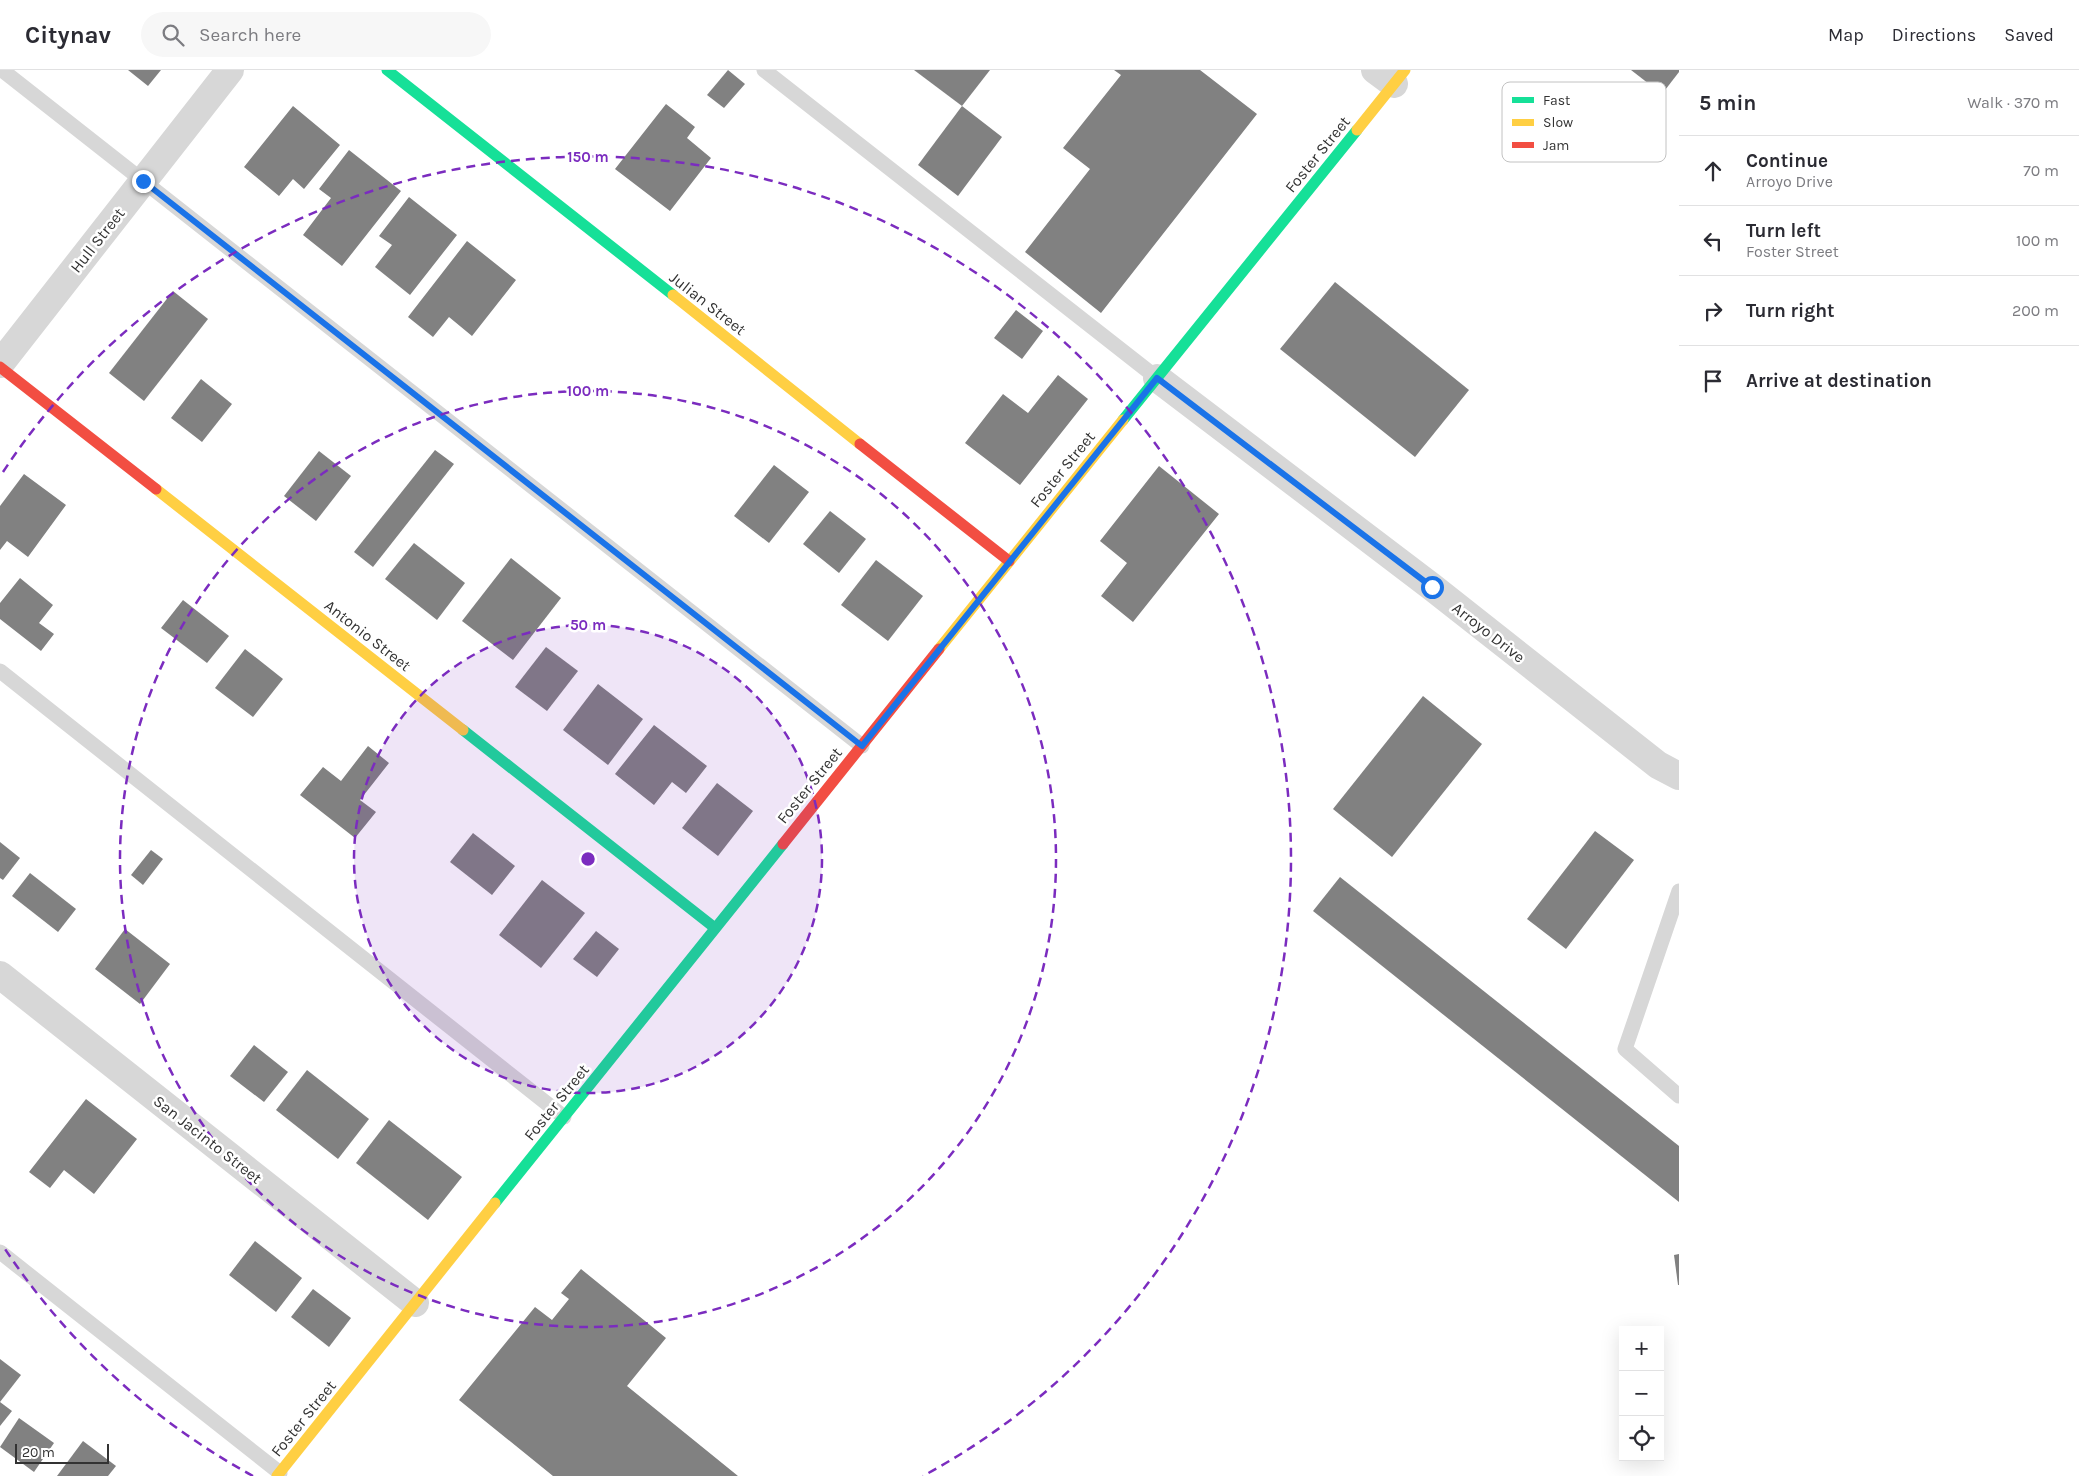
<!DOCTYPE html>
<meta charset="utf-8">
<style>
body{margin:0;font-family:Karla,sans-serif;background:#f7f7f7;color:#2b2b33}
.controls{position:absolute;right:15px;bottom:15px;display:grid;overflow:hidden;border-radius:0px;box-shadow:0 5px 20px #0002}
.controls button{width:45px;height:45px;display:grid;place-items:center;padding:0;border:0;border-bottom:1px solid #e1e1e2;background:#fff;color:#2b2b33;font:25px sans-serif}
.scale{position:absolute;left:15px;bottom:12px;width:94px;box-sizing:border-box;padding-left:5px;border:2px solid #333;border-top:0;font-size:14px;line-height:18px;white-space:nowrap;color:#333;-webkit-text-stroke:4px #fff;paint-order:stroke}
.stop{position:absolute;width:15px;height:15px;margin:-11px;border:4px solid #1a73e8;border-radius:50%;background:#fff}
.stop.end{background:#1a73e8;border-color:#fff;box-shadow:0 1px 5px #0008}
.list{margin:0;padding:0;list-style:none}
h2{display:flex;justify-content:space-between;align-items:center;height:65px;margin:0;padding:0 20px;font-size:21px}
h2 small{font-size:16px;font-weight:400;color:#7c7c81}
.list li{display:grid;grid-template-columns:32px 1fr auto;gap:15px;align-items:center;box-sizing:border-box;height:70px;padding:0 20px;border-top:1px solid #e1e1e2}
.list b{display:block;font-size:19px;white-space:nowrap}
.list p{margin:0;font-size:16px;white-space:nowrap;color:#7c7c81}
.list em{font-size:16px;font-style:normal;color:#7c7c81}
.icon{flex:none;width:28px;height:28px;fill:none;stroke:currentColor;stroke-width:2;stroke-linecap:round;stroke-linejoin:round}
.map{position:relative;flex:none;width:1679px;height:1406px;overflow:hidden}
header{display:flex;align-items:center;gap:30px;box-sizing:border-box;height:70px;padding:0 25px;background:#fff;border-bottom:1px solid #e1e1e2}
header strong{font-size:24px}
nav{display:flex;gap:28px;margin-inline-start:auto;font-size:18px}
.search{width:350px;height:45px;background:#f7f7f7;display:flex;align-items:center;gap:12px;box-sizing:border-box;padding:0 18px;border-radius:28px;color:#7c7c81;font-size:19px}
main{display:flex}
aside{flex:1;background:#fff}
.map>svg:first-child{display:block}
.building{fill:#818181}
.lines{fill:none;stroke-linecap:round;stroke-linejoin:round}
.lane{stroke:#d7d7d7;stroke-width:15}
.street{stroke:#d7d7d7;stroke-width:28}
.fast{stroke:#16e098;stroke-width:11}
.slow{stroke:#ffcf43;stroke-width:11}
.jam{stroke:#f24e42;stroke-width:11}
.route{stroke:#1a73e8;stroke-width:6}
.ring{fill:none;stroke:#7b2cbf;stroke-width:2.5;stroke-dasharray:9 6}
.labels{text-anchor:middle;stroke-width:5;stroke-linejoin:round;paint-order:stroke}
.street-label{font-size:16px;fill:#333;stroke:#fff}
.key{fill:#fff;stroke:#c2c2c2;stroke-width:1}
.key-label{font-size:14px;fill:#333}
.centre{fill:#7b2cbf;stroke:#fff;stroke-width:2.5}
.ring-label{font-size:15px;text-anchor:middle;font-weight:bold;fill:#7b2cbf;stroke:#fff;stroke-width:5;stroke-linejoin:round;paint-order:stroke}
</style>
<header>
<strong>Citynav</strong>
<div class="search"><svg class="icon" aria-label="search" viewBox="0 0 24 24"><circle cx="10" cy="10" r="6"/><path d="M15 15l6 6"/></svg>Search here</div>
<nav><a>Map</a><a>Directions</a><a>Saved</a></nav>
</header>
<main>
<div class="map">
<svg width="1679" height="1406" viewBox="0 0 1679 1406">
<rect width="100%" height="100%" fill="#fff"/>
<g class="building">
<polygon points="128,0 161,0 148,16"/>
<polygon points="728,0 745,14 724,38 707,25"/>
<polygon points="914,0 990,0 962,36"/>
<polygon points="1114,0 1200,0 1257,44 1101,243 1025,182 1090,99 1063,78 1121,5"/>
<polygon points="1631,0 1679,0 1679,2 1662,24"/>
<polygon points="666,34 695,57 687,68 711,88 670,141 615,99"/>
<polygon points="293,36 340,75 304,119 293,109 279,126 244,97"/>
<polygon points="962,36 1002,67 958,126 918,95"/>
<polygon points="349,80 401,121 342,196 303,165 331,128 319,119"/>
<polygon points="409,127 457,165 410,225 375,197 392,175 379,166"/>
<polygon points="467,171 516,210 472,266 449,247 433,267 408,247"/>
<polygon points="1335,212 1469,320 1415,387 1280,279"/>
<polygon points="173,221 208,249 144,331 109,303"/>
<polygon points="1016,240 1043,261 1022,289 994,268"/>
<polygon points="1058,305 1088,329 1020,415 965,373 1003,324 1028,343"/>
<polygon points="201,309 232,334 202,372 171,348"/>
<polygon points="435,380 454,394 373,497 354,482"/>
<polygon points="319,381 351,406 316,451 284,426"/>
<polygon points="774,395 809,422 769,473 734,446"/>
<polygon points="1159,396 1219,444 1133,552 1101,526 1127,493 1100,471"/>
<polygon points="24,404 66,435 28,487 7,471 0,480 0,436"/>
<polygon points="830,441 866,469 839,503 803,474"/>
<polygon points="414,473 465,513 437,550 385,509"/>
<polygon points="511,488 561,528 513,590 462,551"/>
<polygon points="876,490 923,526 888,571 841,535"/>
<polygon points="20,508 53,535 39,553 54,564 41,581 0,549 0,533"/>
<polygon points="183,530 229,566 207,593 161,558"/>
<polygon points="546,577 578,601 547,641 515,617"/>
<polygon points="245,579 283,609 253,647 215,618"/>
<polygon points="598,614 643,649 608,695 563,660"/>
<polygon points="1423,626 1482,674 1392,787 1333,739"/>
<polygon points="654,655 707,696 686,723 672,712 654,735 615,704"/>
<polygon points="368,676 389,693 360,730 376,742 355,768 300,725 323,697 341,711"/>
<polygon points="717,713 753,741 718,786 682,758"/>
<polygon points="1595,761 1634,790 1566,879 1527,849"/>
<polygon points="473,763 515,796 492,825 450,792"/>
<polygon points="0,772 20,788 3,810 0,808"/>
<polygon points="151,780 163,789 143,815 131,805"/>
<polygon points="30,803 76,839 58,862 12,826"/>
<polygon points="1340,807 1679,1076 1679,1132 1313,841"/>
<polygon points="542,810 585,843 541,898 499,865"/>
<polygon points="125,859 170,894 140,934 95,899"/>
<polygon points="596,861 619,879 597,907 573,889"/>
<polygon points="254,975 288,1002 264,1032 230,1006"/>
<polygon points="307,1000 369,1049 338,1089 276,1040"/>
<polygon points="86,1029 137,1069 94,1124 64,1100 50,1118 29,1102"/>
<polygon points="389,1050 462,1107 428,1150 356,1093"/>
<polygon points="255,1171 302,1208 276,1242 229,1205"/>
<polygon points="1679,1184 1679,1215 1678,1215 1674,1185"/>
<polygon points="581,1199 666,1268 627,1316 738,1406 553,1406 459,1330 535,1237 552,1250 569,1229 561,1223"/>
<polygon points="313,1219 351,1248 329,1277 291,1247"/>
<polygon points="0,1289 21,1305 0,1332"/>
<polygon points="0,1332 12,1341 0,1356"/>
<polygon points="19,1348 54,1373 34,1402 0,1377"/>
<polygon points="83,1371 116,1396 108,1406 57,1406"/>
</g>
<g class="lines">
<g class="lane">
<polyline points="2,0 862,676"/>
<polyline points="764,0 1157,308"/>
<polyline points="0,601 564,1047"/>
<polyline points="1679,821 1625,979 1679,1026"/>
<polyline points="0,1182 280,1403"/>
</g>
<g class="street">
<polyline points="1375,0 1394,14"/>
<polyline points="0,294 230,0"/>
<polyline points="1157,308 1432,517 1658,695 1679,706"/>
<polyline points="0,905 415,1233"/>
</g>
<g class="fast">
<polyline points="387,0 673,225"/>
<polyline points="1123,350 1357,60"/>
<polyline points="463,660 715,858"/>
<polyline points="495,1133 783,774"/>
</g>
<g class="slow">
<polyline points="1357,60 1405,0"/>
<polyline points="673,225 860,374"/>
<polyline points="156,419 463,660"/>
<polyline points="939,579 1123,350"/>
<polyline points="277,1406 495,1133"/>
</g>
<g class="jam">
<polyline points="0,297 156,419"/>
<polyline points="860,374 1009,491"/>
<polyline points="783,774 939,579"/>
</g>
</g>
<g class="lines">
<polyline class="route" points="143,111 862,676 1157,308 1432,517"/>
</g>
<circle cx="588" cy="789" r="234" fill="#7b2cbf" fill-opacity=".12"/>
<g class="ring">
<circle cx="588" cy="789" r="234"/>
<circle cx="588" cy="789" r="468"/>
<path d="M253 1406A702 702 0 0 1 3 1176M3 402A702 702 0 1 1 923 1406"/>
</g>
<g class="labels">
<g class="street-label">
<text transform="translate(1317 84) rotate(-51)" y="6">Foster Street</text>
<text transform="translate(97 170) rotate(-52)" y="6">Hull Street</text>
<text transform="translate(708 233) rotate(38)" y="6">Julian Street</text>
<text transform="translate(1062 399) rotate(-51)" y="6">Foster Street</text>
<text transform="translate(1489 562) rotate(38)" y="6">Arroyo Drive</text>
<text transform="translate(368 565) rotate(38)" y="6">Antonio Street</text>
<text transform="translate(809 715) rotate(-51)" y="6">Foster Street</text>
<text transform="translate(556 1032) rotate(-51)" y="6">Foster Street</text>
<text transform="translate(208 1069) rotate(38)" y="6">San Jacinto Street</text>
<text transform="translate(303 1348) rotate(-51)" y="6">Foster Street</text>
</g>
</g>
<rect x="1502" y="12" width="164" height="80" rx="8" class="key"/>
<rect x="1512" y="27" width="22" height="6" fill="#16e098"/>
<rect x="1512" y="49" width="22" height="7" fill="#ffcf43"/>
<rect x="1512" y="72" width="22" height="6" fill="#f24e42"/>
<g class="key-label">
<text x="1543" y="35">Fast</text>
<text x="1543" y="57">Slow</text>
<text x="1543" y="80">Jam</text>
</g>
<circle cx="588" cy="789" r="8" class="centre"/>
<g class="ring-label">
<text x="588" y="92">150 m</text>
<text x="588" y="326">100 m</text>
<text x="588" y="560">50 m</text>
</g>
</svg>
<div class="controls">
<button>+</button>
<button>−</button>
<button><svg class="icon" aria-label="locate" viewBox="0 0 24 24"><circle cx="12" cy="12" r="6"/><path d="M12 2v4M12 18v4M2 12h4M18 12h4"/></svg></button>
</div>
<div class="scale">20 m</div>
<div class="stop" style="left:1432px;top:517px"></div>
<div class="stop end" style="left:143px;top:111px"></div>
</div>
<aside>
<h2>5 min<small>Walk · 370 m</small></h2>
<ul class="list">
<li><svg class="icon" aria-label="ahead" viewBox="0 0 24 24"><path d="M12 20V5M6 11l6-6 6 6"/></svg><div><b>Continue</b><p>Arroyo Drive</p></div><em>70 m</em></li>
<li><svg class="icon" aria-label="left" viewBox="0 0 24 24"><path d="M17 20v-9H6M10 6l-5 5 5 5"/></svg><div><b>Turn left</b><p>Foster Street</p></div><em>100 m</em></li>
<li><svg class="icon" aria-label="right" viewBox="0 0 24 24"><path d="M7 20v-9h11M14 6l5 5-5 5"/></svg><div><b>Turn right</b></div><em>200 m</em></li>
<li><svg class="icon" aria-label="arrive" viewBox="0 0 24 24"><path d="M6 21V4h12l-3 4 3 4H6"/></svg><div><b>Arrive at destination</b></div></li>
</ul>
</aside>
</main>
